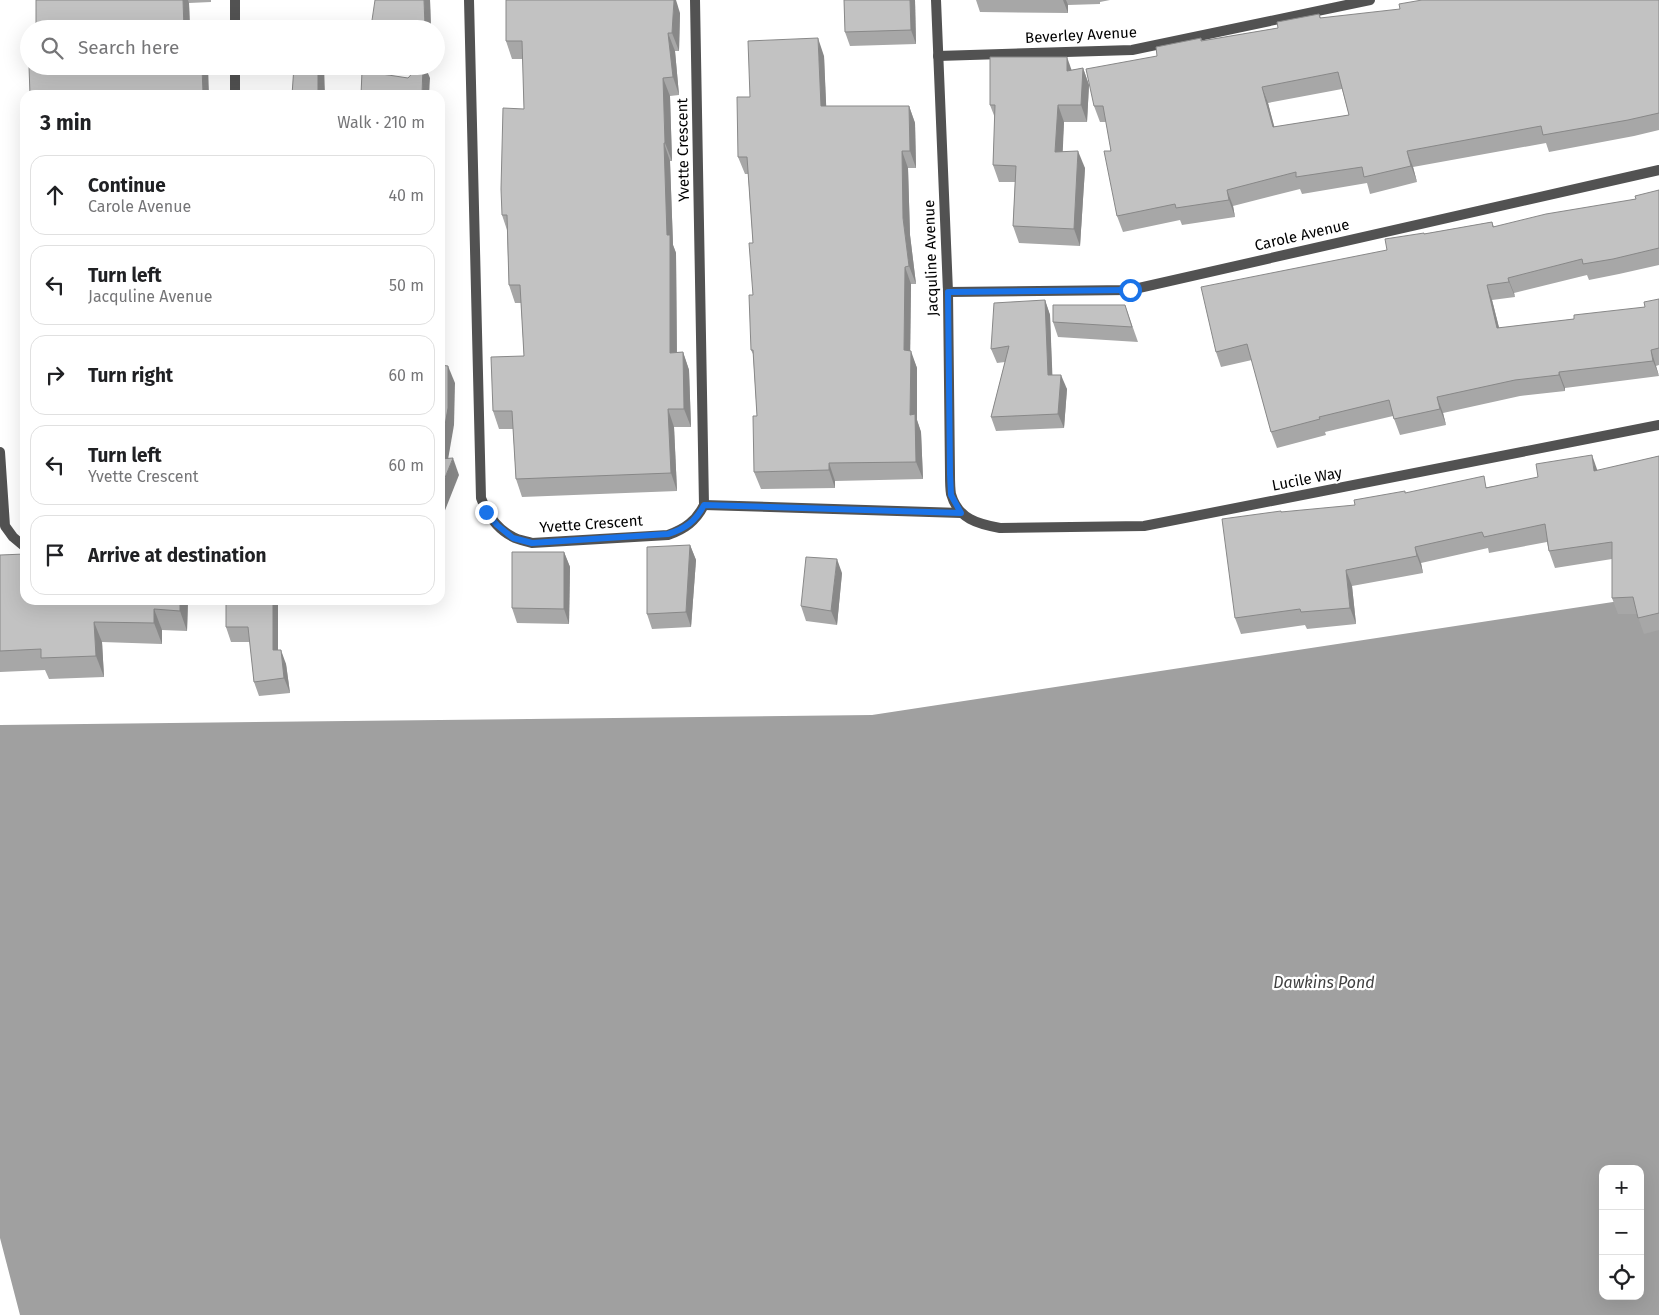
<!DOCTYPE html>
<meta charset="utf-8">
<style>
body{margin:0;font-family:"Fira Sans",sans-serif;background:#f6f6f6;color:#202124}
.controls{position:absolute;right:15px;bottom:15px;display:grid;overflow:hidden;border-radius:10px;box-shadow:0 5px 20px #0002}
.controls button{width:45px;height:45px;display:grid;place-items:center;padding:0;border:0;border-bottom:1px solid #e0e0e0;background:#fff;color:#202124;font:25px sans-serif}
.stop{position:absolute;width:15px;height:15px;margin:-11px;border:4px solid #1a73e8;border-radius:50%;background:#fff}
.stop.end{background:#1a73e8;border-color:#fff;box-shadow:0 1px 5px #0008}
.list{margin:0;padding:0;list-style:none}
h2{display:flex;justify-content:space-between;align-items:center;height:65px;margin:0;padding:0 20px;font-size:21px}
h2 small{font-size:16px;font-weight:400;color:#757577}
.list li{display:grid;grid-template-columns:32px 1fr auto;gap:15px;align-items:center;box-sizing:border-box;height:80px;margin:0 10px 10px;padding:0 10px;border:1px solid #e0e0e0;border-radius:15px}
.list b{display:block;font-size:19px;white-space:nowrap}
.list p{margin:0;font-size:16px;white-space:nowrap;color:#757577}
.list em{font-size:16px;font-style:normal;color:#757577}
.icon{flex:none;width:28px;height:28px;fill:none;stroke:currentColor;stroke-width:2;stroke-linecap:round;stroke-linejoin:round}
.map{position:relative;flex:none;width:1659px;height:1315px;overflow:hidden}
.search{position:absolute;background:#fff;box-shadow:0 5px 20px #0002;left:20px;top:20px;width:425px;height:55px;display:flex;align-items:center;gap:12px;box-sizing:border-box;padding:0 18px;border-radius:28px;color:#757577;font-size:19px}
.panel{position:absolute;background:#fff;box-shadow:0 5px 20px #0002;left:20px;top:90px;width:425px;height:515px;border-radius:15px}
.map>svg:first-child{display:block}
.water{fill:#a0a0a0;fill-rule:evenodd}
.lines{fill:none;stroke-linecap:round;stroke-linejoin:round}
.street{stroke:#525252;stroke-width:10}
.wall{fill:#a7a7a7;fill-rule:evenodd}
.shaded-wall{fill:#888}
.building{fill:#c2c2c2;stroke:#888;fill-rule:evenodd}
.route{stroke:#1a73e8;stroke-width:6}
.labels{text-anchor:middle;stroke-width:4.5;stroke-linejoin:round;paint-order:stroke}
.street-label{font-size:15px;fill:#000;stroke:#fff}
.water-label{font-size:16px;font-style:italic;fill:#414141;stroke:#fff}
</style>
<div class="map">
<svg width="1659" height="1315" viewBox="0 0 1659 1315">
<rect width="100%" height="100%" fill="#fff"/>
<path class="water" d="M 1659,595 L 1659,1315 L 20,1315 L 0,1238 L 0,725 L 872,715 ZM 1603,1169 L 1640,1169 L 1640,1296 L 1603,1296 Z"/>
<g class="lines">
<g class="street">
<path d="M 469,0 L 481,498 C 487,514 497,529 513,537 C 518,540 526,541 532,543 L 668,535 C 685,529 696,521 704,505 L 695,0"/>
<path d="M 936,0 L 948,292 L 950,474 C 950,481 950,488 951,494 C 958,519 978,524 1000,528 L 1144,526 L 1659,425"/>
<polyline points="235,29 235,0"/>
<polyline points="938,56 1132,50 1370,0"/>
<polyline points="235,95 235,66"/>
<polyline points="948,292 1130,290 1659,170"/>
<polyline points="0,452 5,526 13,537 25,547"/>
<polyline points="704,505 961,513"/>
</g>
</g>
<g class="wall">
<polygon points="36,0 211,0 211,2 189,3 190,29 36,29"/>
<polygon points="430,0 431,29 372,29 371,27"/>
<polygon points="844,0 915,0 916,44 850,46 845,32"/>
<polygon points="976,0 1110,0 1100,2 1100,4 1068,5 1068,13 980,12"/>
<path d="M 1659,0 L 1659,130 L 1634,136 L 1549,152 L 1546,143 L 1413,167 L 1417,182 L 1370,194 L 1367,183 L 1302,194 L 1300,189 L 1233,206 L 1235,217 L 1182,225 L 1180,220 L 1123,232 L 1117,216 L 1111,151 L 1106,122 L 1100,122 L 1094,106 L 1201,38 L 1202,41 L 1278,28 L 1319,14 L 1321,18 ZM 1342,89 L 1349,115 L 1274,127 L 1268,103 Z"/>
<polygon points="680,13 679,51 675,51 679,95 670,96 672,161 670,161 673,245 676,253 677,352 683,352 689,370 691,427 674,427 677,491 522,497 516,479 513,429 499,429 493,411 524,356 521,303 515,303 509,285 507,230 502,215 524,109 523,59 512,59 506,41"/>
<polygon points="824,56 826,106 909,106 915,123 916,168 908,168 910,235 916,284 911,284 910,351 917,368 917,420 921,432 923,479 835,481 835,488 761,489 754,472 757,416 753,354 751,350 753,295 753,243 748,174 745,174 738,157 750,97"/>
<polygon points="1083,68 1089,85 1087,122 1064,122 1062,152 1085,168 1080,246 1019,243 1013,226 1015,182 999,182 993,165 995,118 990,105 1072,70"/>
<polygon points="1659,190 1659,265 1619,274 1589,280 1587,275 1514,293 1515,297 1492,300 1499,328 1574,319 1645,307 1659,299 1659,365 1656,366 1659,376 1565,388 1565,391 1520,396 1443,413 1446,425 1400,435 1393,416 1325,432 1326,435 1277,448 1271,432 1252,360 1221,367 1216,352 1387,250 1424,234 1492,222 1494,227 1636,199"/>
<polygon points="1045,300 1050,315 1052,375 1067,389 1064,428 996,431 991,417 1005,362 997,363 991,349"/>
<polygon points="1125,305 1138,342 1058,337 1053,322"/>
<polygon points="1659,456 1659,630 1644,634 1637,614 1618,614 1612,598 1612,559 1555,568 1549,551 1547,542 1489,553 1488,548 1421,563 1423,573 1352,586 1356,624 1307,629 1305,625 1241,634 1235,618 1355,505 1405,493 1488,487 1597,471"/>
<polygon points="690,545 696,560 691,627 652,629 647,614"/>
<polygon points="564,552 570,567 569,624 517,623 512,608"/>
<polygon points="0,555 25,600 188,600 187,631 162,630 162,644 102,642 104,677 49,679 45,670 0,672"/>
<polygon points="842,573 837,625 806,621 801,606"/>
<polygon points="278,600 278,650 286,664 290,693 259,696 254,682 250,642 231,642 226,627"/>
</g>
<g class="shaded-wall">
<polygon points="183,0 188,0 189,3 190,29 184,29"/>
<polygon points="424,0 430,0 431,29 426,29 425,26"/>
<polygon points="674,0 676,0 680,13 679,51 672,33"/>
<polygon points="910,0 915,0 916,44 911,30"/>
<polygon points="1063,0 1066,0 1068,5 1068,13"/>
<polygon points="668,33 675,51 679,95 673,77"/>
<polygon points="818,38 824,56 827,124 821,106"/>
<polygon points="1067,57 1073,74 1067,71"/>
<polygon points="202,66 208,66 209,95 203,95"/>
<polygon points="318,66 324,66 325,95 318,95"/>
<polygon points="423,66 425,66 430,78 429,95 422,95"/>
<polygon points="1083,68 1089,85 1087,122 1081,105"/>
<polygon points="663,78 670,96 672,161 665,143"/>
<polygon points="1262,87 1268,103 1279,144 1273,127"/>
<polygon points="1058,105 1064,122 1062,169 1055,152"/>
<polygon points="909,106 915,123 916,168 910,151"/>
<polygon points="664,143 670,161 673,245 676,253 677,371 670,353"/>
<polygon points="902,151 908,168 910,235 916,284 909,266 903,218"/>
<polygon points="1078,151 1085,168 1080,246 1074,229"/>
<polygon points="1407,151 1413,167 1417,182 1411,166"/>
<polygon points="1227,190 1233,206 1235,217 1229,200"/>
<polygon points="905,267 911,284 910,368 904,350"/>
<polygon points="1508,278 1514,293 1515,297 1509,282"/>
<polygon points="1487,285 1492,300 1503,343 1497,328"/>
<polygon points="1045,300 1050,315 1053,390 1048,375"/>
<polygon points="1651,350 1656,366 1659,376 1653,361"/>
<polygon points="911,351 917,368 917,420 921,432 923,479 916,462 910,415"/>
<polygon points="683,352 689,370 691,427 684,409"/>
<polygon points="448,366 455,383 454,425 445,477 440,462 440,454"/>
<polygon points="1559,372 1565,388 1565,391 1559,375"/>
<polygon points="1061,375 1067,389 1064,428 1058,414"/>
<polygon points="1437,397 1443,413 1446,425 1440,409"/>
<polygon points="668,409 674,427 677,491 671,473"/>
<polygon points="1592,455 1598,472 1594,471"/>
<polygon points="453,458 459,475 440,523 440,490"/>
<polygon points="829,463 835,481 835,488 829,470"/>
<polygon points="690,545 696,560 691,627 686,612"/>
<polygon points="1415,547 1421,563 1423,573 1417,556"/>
<polygon points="564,552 570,567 569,624 564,609"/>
<polygon points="837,559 842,573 837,625 831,611"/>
<polygon points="1346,570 1352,586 1356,624 1350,608"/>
<polygon points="180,600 188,600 187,631 180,611"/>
<polygon points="273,600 278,600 278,665 273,650"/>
<polygon points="154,609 162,630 162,644 154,623"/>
<polygon points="94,622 102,642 104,677 96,656"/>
<polygon points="281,650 286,664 290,693 284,678"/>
</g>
<g class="building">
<polygon points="36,0 183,0 184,29 36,29"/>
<polygon points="375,0 424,0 425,26 371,27"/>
<polygon points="506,0 674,0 672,33 668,33 673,77 663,78 665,143 664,143 667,235 670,235 670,353 683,352 684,409 668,409 671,473 516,479 512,411 493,411 491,357 524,356 520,285 509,285 507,215 502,215 501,189 503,108 524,109 522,41 506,41"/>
<polygon points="844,0 910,0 911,30 845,32"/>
<path d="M 1422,0 L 1659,0 L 1659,113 L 1628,120 L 1543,135 L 1541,126 L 1407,151 L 1411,166 L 1364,177 L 1362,167 L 1296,177 L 1296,172 L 1227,190 L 1229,200 L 1176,208 L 1175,204 L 1117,216 L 1104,151 L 1111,151 L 1103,106 L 1094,106 L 1086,69 L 1157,56 L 1156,47 L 1201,38 L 1201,41 L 1278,28 L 1277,22 L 1319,14 L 1320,18 L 1400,9 L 1399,4 ZM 1338,72 L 1349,115 L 1273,127 L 1262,87 Z"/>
<polygon points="818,38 821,106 909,106 910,151 902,151 903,218 909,266 905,267 904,350 911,351 910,415 915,414 916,462 829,463 829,470 754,472 753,416 757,416 753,350 751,350 749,295 753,295 749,243 753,243 747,157 738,157 737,97 750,97 748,41"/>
<polygon points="990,57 1067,57 1067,71 1083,68 1081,105 1058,105 1055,152 1078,151 1074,229 1013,226 1016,166 993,165 995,105 990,105"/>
<polygon points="29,66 202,66 203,95 30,95"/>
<polygon points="294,66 318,66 318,95 292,95"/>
<polygon points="419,66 423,66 422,95 361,95 362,71 408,78"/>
<polygon points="24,177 25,177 25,229"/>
<polygon points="1659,190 1659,248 1613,259 1583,264 1582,259 1508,278 1509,282 1487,285 1497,328 1574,319 1574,315 1645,307 1644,302 1659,299 1659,348 1651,350 1653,361 1559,372 1559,375 1515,380 1437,397 1440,409 1394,419 1389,400 1319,417 1320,419 1271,432 1247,344 1216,352 1201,287 1387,250 1385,239 1424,233 1424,234 1492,222 1493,227 1546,214 1636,199 1635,196"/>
<polygon points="1045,300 1048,375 1061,375 1058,414 991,417 1009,346 991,349 994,303"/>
<polygon points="1053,305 1125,305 1132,327 1053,322"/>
<polygon points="440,365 448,366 448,408 440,454"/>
<polygon points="1592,455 1594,471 1659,456 1659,613 1638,618 1633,597 1612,598 1612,542 1549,551 1545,524 1484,537 1482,532 1415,547 1417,556 1346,570 1350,608 1301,612 1300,609 1235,618 1222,519 1281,511 1281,512 1355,505 1354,500 1405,491 1405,493 1484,476 1486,488 1538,477 1536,464"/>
<polygon points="453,458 440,490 440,459"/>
<polygon points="690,545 686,612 647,614 647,547"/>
<polygon points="512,552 564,552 564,609 512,608"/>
<polygon points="25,554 25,600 180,600 180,611 154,609 154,623 94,622 96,656 41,658 41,649 0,651 0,555"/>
<polygon points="806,557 837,559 831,611 801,606"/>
<polygon points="226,600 273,600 273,650 281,650 284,678 254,682 248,627 226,627"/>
</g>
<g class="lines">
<path class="route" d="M 486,512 L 497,525 L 513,538 L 532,543 L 668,534 C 685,529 696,521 704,505 L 961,513 L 951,495 L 950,474 L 948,292 L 1130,290"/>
</g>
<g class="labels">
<g class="street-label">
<text transform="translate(1081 35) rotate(-3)" y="5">Beverley Avenue</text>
<text transform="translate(683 150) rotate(-91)" y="5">Yvette Crescent</text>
<text transform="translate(1302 235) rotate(-13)" y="5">Carole Avenue</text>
<text transform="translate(931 258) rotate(-92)" y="5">Jacquline Avenue</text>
<text transform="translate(1307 479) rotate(-11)" y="5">Lucile Way</text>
<text transform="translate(591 524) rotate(-4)" y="5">Yvette Crescent</text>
</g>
<g class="water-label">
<text x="1324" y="988">Dawkins Pond</text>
</g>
</g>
</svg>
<div class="controls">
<button>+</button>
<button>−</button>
<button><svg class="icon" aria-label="locate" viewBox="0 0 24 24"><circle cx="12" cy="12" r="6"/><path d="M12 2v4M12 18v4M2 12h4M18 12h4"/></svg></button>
</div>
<div class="stop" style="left:1130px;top:290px"></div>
<div class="stop end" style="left:486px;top:512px"></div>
<div class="search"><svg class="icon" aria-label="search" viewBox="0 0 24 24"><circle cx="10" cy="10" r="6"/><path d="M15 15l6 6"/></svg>Search here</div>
<section class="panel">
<h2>3 min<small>Walk · 210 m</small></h2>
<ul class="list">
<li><svg class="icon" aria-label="ahead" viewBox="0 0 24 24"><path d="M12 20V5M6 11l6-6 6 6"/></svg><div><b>Continue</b><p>Carole Avenue</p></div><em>40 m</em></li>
<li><svg class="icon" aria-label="left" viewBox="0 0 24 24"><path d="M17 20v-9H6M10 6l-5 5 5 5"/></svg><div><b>Turn left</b><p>Jacquline Avenue</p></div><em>50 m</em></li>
<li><svg class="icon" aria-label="right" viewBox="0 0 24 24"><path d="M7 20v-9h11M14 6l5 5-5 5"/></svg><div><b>Turn right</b></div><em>60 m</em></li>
<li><svg class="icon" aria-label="left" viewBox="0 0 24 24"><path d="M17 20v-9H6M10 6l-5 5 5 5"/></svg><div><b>Turn left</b><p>Yvette Crescent</p></div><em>60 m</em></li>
<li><svg class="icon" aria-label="arrive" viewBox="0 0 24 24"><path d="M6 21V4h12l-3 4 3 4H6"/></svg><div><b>Arrive at destination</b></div></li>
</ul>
</section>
</div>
